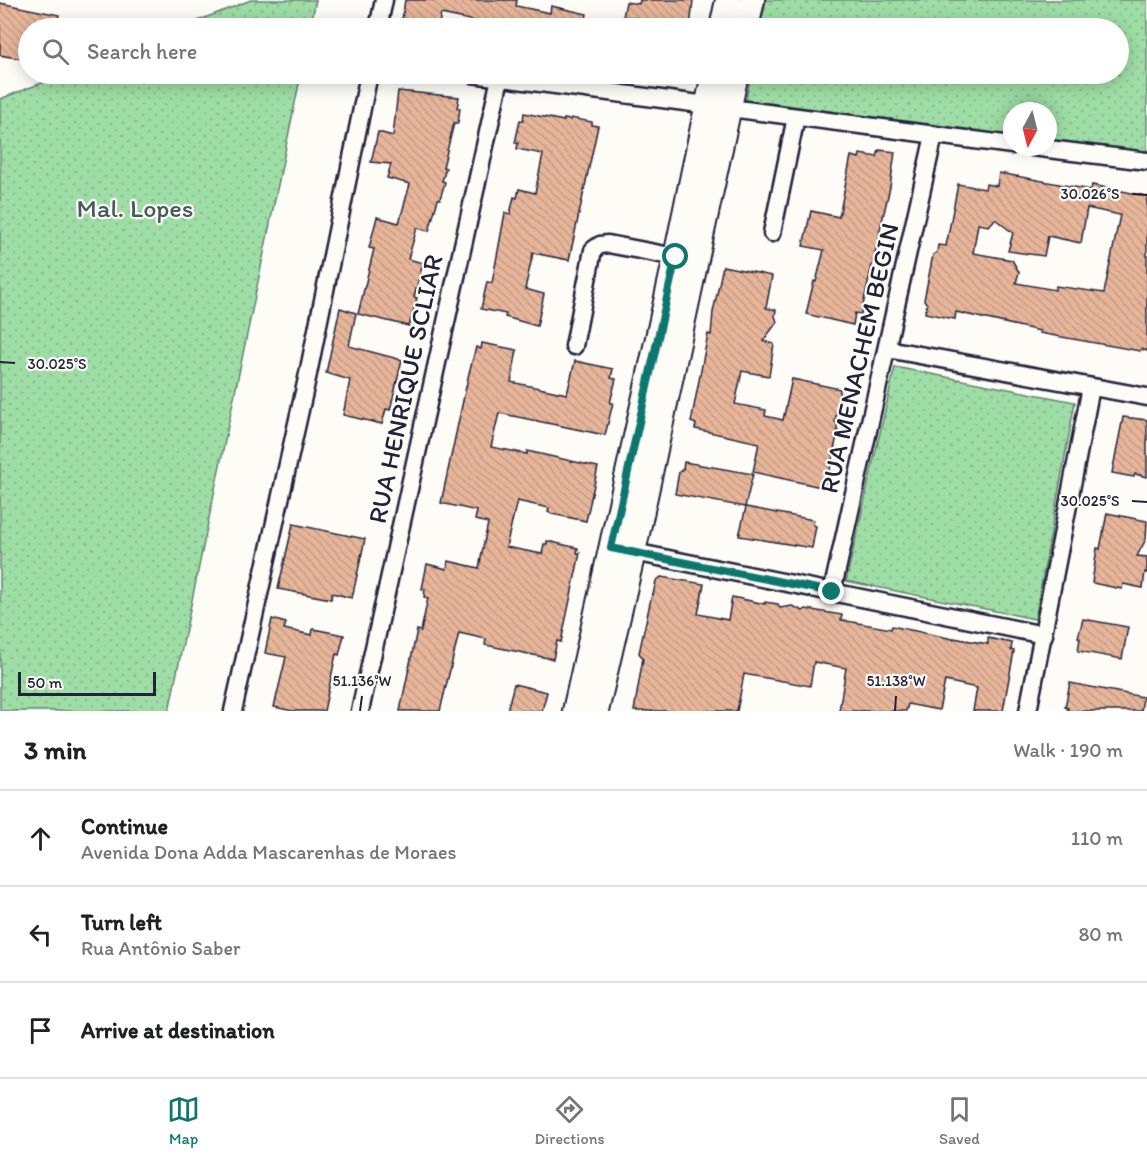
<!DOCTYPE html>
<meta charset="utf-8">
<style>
body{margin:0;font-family:Itim,sans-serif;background:#f6f6f6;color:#202124}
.compass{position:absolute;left:1003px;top:102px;width:54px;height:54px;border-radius:50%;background:#fff;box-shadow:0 3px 15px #0003;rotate:187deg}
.scale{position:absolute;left:18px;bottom:15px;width:138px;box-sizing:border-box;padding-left:6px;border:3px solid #22223b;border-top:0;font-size:16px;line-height:21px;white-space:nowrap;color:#22223b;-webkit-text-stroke:4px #fdfcf7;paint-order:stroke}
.stop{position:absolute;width:18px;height:18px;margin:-14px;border:4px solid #0f766e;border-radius:50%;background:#fff}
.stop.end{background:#0f766e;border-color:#fff;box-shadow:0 2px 6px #0008}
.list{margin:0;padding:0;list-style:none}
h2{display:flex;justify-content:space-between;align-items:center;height:78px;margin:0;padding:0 24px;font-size:26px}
h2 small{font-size:20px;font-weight:400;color:#757577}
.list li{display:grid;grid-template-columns:39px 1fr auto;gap:18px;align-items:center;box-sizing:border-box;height:96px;padding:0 24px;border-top:2px solid #e0e0e0}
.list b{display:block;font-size:22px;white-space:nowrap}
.list p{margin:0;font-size:20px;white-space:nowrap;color:#757577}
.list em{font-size:20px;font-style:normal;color:#757577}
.icon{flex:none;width:33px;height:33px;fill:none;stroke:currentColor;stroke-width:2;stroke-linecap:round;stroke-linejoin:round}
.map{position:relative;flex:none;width:1147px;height:711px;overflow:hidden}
.search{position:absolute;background:#fff;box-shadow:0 3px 15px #0003;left:18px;right:18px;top:18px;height:66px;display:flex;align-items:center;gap:15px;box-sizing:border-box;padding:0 21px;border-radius:33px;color:#757577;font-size:22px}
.sheet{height:366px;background:#fff}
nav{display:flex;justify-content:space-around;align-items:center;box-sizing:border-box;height:84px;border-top:2px solid #e0e0e0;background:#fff;font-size:16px;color:#757577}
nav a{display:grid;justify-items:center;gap:3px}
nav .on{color:#0f766e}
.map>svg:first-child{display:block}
.park{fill:url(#park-dots);stroke:#608070;stroke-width:1.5}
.building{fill:url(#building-back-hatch);stroke:#22223b;stroke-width:1.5;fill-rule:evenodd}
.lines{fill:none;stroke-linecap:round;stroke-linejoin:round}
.minor-casing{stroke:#22223b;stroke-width:21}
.secondary-casing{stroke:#22223b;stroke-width:28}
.minor{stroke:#fdfcf7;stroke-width:16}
.secondary{stroke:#fdfcf7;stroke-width:24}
.route{stroke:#0f766e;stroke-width:8}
.ticks{fill:none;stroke:#22223b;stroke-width:2}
.labels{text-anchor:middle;stroke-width:4.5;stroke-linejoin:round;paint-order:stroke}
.park-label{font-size:26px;fill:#475a5b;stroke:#fdfcf7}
.street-label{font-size:26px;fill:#22223b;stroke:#fdfcf7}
.ticks-label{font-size:15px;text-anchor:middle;fill:#22223b;stroke:#fdfcf7;stroke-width:4.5;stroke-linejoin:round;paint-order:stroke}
</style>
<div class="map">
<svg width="1147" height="711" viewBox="0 0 1147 711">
<defs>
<pattern id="park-dots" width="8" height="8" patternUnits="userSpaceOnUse" patternTransform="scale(1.5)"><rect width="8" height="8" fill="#9edda5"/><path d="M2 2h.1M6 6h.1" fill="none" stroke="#88bd8f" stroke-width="1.8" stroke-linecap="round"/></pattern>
<pattern id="building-back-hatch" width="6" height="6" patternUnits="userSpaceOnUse" patternTransform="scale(1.5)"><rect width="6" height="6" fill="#e7b599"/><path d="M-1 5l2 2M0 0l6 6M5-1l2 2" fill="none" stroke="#c69b85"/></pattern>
</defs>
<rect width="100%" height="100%" fill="#fdfcf7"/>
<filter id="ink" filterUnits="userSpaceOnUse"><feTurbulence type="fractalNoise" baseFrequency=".0167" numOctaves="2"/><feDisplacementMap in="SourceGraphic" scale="12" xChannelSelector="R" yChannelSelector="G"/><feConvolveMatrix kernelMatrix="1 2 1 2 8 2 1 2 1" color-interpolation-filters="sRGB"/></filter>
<g filter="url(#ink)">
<g class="park">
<polygon points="251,0 316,0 310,28 179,28"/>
<polygon points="766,0 1147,0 1147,158 1048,145 1048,111 1012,111 1012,140 745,104 751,74 1118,74 1118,28 760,28"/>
<polygon points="65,74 301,74 169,711 0,711 0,99"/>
<polygon points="895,367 1075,402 1035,619 846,581"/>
</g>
<g class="building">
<polygon points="405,0 517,0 516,6 550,13 551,6 587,14 584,28 508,28 441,14 438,28 413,28 401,26"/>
<polygon points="640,0 693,0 690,28 634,28 636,18 623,17 626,2 639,4"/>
<polygon points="0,3 59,15 56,28 28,28 28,60 0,55"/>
<polygon points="398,91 459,97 457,108 460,108 458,123 454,123 443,167 446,168 442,181 445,182 440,199 438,199 429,231 417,228 408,259 423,263 414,297 417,298 409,326 358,314 374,249 369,248 377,217 399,223 410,184 387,178 391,164 371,162 378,132 393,136"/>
<polygon points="524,113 564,121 564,119 570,120 571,118 592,122 592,125 598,126 569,260 533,253 525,289 544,294 537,326 505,317 506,314 481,309 487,282 492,283 505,213 510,214 514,197 517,198 519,189 535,193 543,154 517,149 518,143 515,143 520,120 523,121"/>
<polygon points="879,150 895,152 890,187 879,234 881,235 878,249 876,248 861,314 855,313 853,325 806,314 814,281 816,282 824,250 803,246 811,211 839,217 851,156 859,158 860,154 877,157"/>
<path d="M 999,173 L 1091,190 L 1092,185 L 1147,196 L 1147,351 L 1141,349 L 1140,351 L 1039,333 L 1040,331 L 956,312 L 955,319 L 925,313 L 927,304 L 924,300 L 933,255 L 937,252 L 938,245 L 946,246 L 958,184 L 985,189 L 986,184 L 997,186 ZM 1087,208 L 1120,215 L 1104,293 L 1056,286 L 1055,290 L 1016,283 L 1019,272 L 1012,260 L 973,253 L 978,224 L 989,226 L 995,219 L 1013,233 L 1008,251 L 1044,256 L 1048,236 L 1081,243 Z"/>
<polygon points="723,266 772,276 766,308 776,310 775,316 777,322 763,341 774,344 769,376 742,371 735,404 766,410 765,416 783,420 792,379 840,389 835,422 837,423 837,431 838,431 826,488 753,472 759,443 695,429 696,424 691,422 708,334 711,335 713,312"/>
<polygon points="340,308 356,313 349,346 402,360 390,410 386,409 382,424 343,415 350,380 326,373"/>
<polygon points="482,343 517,350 511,382 567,394 575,361 613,369 611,378 616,379 610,403 613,403 605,435 499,413 491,447 527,454 527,451 598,467 586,521 552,514 548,512 549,508 517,501 506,547 542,554 544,544 547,544 547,541 578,548 577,553 580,553 561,642 557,641 553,659 485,645 486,639 459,633 440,711 400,711 417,630 421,631 428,598 424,597 425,589 422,589 427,564 447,569 448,561 479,568 488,523 475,520 477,511 441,503 469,373 476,347 481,349"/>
<polygon points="1123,417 1147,420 1147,477 1135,474 1134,477 1128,476 1112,473"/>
<polygon points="684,462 753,474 745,507 675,494 679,472 683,469"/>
<polygon points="746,507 814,520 813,525 816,526 812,548 739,536"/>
<polygon points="1107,513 1147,521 1146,539 1137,556 1147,557 1147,573 1145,572 1143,588 1123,584 1122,589 1092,583 1097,548 1100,549"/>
<polygon points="293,524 365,539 352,598 332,593 331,599 278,589"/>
<polygon points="661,577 704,584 698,614 728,620 732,597 765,604 765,602 778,604 780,608 792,606 803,611 806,609 842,615 841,620 891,629 892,626 953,639 953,638 988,644 988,638 1012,643 1011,650 1014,651 1003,711 973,711 977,688 945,681 939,710 908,704 906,711 839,711 846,668 814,662 810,686 744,674 737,711 634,711 643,658 639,653 652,594 653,595 656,581"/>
<polygon points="272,619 286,623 284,629 312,635 313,629 344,635 339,655 336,654 324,711 293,711 274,707 286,657 265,653"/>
<polygon points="1083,619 1128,627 1122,659 1078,651 1080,638 1078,637"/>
<polygon points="1070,683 1143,697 1141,711 1067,711 1068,708 1065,707"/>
<polygon points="514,684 547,692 542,711 507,711"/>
</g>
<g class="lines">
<defs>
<g id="minor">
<polyline points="378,28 384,0"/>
<polyline points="472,74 1012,145"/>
<polyline points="1032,147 1147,161"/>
<polyline points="772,233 796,117"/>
<polyline points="574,346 593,250 600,245 608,244 676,257"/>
<polyline points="887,349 1147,397"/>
<polyline points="624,550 1044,635"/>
<polyline points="832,592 934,135"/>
<polyline points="233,711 308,374 369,74"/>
<polyline points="360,711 500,78"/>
<polyline points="1028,711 1091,387"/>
</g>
<g id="secondary">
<polyline points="722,28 728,0"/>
<polyline points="746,28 752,0"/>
<polyline points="575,711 676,257 714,74"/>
<polyline points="596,711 633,552 736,74"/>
</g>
</defs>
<use href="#minor" class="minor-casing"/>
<use href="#secondary" class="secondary-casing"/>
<use href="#minor" class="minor"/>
<use href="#secondary" class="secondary"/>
</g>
</g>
<g class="lines" filter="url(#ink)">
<polyline class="route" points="676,257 611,548 832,592"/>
</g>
<path class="ticks" d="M 1132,194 L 1147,195M 0,362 L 15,363M 1132,501 L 1147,502M 360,711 L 362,696M 895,711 L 896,696"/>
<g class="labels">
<g class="park-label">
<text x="135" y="217">Mal. Lopes</text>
</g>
<g class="street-label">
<text transform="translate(859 358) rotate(-77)" y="9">RUA MENACHEM BEGIN</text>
<text transform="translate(405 389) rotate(-78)" y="9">RUA HENRIQUE SCLIAR</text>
</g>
</g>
<g class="ticks-label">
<text x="1090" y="199">30.026°S</text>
<text x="57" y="369">30.025°S</text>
<text x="1090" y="506">30.025°S</text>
<text x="362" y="686">51.136°W</text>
<text x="896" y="686">51.138°W</text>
</g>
</svg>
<svg class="compass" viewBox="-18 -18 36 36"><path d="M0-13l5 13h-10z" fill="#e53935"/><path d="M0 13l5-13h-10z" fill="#757577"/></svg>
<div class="scale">50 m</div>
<div class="stop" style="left:676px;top:257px"></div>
<div class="stop end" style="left:832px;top:592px"></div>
<div class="search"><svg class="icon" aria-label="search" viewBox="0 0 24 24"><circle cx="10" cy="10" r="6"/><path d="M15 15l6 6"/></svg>Search here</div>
</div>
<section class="sheet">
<h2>3 min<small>Walk · 190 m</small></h2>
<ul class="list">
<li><svg class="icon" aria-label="ahead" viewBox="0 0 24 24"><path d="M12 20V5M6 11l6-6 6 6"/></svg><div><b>Continue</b><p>Avenida Dona Adda Mascarenhas de Moraes</p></div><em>110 m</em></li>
<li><svg class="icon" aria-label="left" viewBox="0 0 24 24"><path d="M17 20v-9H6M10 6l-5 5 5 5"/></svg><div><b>Turn left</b><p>Rua Antônio Saber</p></div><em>80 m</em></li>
<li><svg class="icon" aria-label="arrive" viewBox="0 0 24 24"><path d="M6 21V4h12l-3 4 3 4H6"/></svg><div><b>Arrive at destination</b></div></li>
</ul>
</section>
<nav>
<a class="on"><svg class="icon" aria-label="map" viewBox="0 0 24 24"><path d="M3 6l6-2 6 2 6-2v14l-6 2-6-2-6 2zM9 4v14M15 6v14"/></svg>Map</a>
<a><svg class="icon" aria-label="directions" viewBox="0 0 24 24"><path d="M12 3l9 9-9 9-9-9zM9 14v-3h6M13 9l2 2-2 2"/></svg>Directions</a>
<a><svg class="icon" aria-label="saved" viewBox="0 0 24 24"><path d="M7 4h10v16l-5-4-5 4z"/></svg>Saved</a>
</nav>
